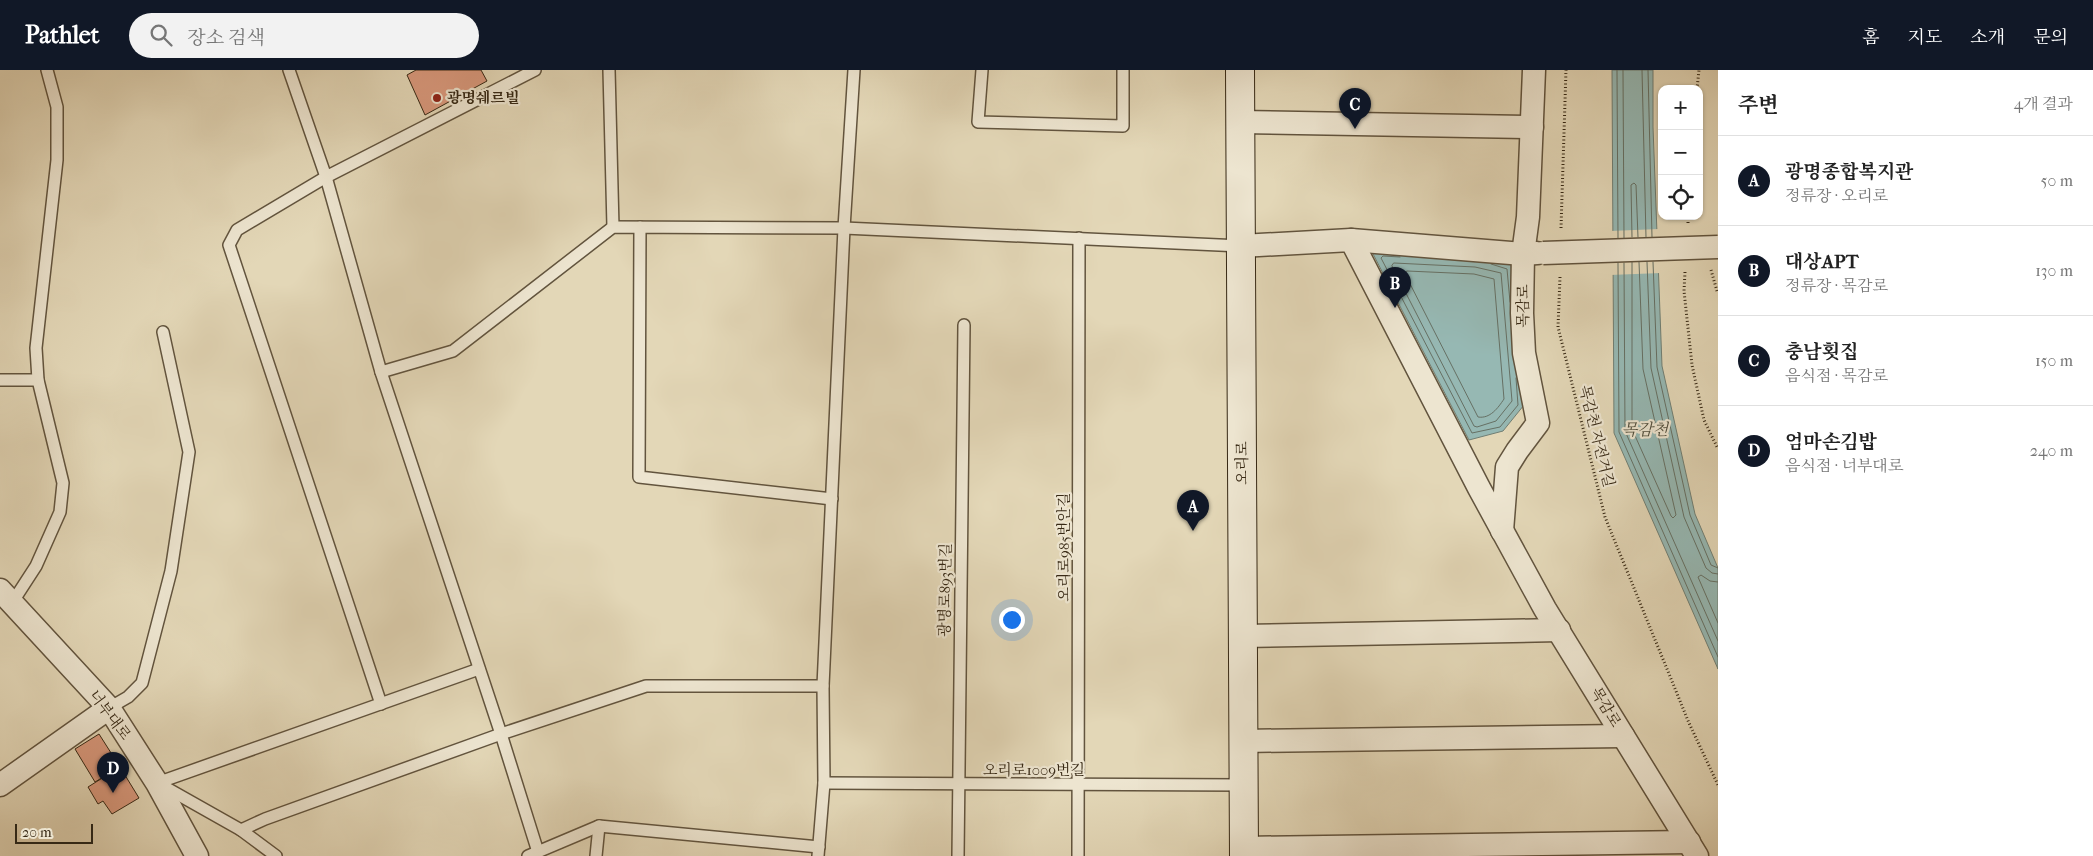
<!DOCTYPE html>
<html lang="ko">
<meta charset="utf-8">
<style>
body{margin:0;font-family:"IM FELL French Canon","Noto Serif KR",serif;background:#f2f2f2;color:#222}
.controls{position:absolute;right:15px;top:15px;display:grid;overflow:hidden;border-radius:10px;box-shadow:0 1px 4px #0004}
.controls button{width:45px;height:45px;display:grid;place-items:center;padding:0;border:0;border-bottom:1px solid #e0e0e0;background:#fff;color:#222;font:25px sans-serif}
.scale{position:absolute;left:15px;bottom:12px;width:78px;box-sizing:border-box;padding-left:5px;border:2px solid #372915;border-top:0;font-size:14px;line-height:18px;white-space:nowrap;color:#372915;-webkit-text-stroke:4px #ede5d0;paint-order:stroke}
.you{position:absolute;left:1011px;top:549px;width:18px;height:18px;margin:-12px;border:4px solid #fff;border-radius:50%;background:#1a73e8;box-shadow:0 0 0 8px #1a73e833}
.badge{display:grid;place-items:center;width:32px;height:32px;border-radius:50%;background:#111827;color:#fff;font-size:16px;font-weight:700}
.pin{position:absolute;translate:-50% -41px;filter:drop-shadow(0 1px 2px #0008)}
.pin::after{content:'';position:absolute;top:26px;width:18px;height:15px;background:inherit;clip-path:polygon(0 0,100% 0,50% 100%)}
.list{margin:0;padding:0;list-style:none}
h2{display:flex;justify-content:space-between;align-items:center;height:65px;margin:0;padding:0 20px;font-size:21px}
h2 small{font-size:16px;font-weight:400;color:#767676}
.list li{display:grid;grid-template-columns:32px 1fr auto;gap:15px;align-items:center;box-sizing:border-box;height:90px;padding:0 20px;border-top:1px solid #e0e0e0}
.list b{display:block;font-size:19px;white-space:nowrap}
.list p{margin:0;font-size:16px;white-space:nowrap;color:#767676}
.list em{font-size:16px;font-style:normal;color:#767676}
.icon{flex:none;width:28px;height:28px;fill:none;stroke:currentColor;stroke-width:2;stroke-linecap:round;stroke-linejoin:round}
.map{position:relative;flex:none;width:1718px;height:786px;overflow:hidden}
header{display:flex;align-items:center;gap:30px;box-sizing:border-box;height:70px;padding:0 25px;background:#111827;color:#fff}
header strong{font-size:24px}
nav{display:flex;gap:28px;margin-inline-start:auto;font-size:18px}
.search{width:350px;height:45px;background:#f2f2f2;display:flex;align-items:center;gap:12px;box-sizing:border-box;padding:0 18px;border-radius:28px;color:#767676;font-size:19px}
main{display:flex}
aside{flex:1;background:#fff}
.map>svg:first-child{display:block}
.water{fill:#96b8b3;stroke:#707f74}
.pier{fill:#e3d7b7}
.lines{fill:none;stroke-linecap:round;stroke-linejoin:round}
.shore{stroke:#667064;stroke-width:1}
.building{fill:#d9997d;stroke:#372915}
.lane-casing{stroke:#62543e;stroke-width:14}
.street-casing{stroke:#62543e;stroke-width:25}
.secondary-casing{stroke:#372915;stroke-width:30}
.path{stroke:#372915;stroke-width:3;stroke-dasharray:1 2.5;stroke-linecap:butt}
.lane{stroke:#ede5d0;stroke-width:11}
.street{stroke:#ede5d0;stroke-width:22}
.secondary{stroke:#ede5d0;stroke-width:28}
.street-bridge-casing{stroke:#62543e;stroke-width:25;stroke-linecap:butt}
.street-bridge{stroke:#ede5d0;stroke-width:22}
.poi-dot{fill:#8f2418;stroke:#ede5d0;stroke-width:2}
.labels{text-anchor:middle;stroke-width:4.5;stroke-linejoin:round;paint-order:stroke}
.poi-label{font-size:15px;font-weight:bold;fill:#372915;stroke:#ede5d0;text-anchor:start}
.street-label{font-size:15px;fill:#372915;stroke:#ede5d0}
.water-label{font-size:16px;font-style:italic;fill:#4f4d3c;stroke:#ede5d0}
</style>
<header>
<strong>Pathlet</strong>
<div class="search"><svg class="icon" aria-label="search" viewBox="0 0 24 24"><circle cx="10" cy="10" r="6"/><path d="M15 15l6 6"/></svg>장소 검색</div>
<nav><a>홈</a><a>지도</a><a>소개</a><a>문의</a></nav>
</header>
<main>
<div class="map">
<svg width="1718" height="786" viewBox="0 0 1718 786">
<rect width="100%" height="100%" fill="#e3d7b7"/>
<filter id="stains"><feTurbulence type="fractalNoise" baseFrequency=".004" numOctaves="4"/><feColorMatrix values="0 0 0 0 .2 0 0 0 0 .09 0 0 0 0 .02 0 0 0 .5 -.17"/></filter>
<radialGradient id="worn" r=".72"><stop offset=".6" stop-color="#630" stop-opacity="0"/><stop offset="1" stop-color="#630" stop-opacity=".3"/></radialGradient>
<g class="water">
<polygon points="1612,0 1653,0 1653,57 1662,296 1695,444 1718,498 1718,599 1614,363"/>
<polygon points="1371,180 1511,194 1524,335 1503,361 1469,370"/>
</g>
<polygon class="pier" points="1659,159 1661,203 1610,205 1610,161"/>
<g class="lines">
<g class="shore">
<polyline points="1617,0 1618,168"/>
<polyline points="1623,0 1624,168"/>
<polyline points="1642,0 1646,167"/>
<polyline points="1648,0 1652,167"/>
<polyline points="1632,167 1631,115 1634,113 1636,115 1638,167"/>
<polyline points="1400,187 1383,186 1381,188 1472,363 1500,357 1518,335 1516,308"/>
<polyline points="1632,192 1632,359 1671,446 1673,448 1676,445 1643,299 1639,192"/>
<polyline points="1647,192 1651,298 1684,447 1706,498 1712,503 1718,504"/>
<polyline points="1653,192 1657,297 1690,445 1711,495 1718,498"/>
<polygon points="1394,193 1475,197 1501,203 1512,331 1496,351 1477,357 1474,356 1392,196"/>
<polyline points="1618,193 1619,362 1718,587"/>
<polyline points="1624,193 1625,361 1718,571"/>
<polyline points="1491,194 1507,199 1510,232"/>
<path d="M 1407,201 L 1474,204 L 1494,209 L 1504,329 C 1498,338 1490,349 1478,347 L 1405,204 Z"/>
<polyline points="1718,512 1710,511 1701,505 1698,507 1718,553"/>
</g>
</g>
<g class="building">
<polygon points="416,0 481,0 487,11 425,45 407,5"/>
<polygon points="99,664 120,697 95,712 75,679"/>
<polygon points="120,697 139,728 112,744 103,731 98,734 88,717"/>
</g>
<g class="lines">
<defs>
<g id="lane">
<polyline points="289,0 326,107 381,302 501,664 538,782"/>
<polyline points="609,0 613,157"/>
<polyline points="982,0 978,52 1123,56 1123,0"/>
<polyline points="640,157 639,407 832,429"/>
<polyline points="381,302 453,281 613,157 844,158 1241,176"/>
<polyline points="0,310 38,310"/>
<polyline points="12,533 36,496 60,442 63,413 38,310 36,278 57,90 57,37 47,0"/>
<polyline points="381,634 229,175 237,160 326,107 535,0"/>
<polyline points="109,638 128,627 142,613 171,501 189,382 163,262"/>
<polyline points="157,713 479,599"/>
<polyline points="824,713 1243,715"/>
<polyline points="163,716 241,760 265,749 501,664 646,616 823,616"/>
<polyline points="241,760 276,786"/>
<polyline points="528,786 599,756 819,777"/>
<polyline points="596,786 599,756"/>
<polyline points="818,786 824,713 823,616 844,158 854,0"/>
<polyline points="958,786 964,255"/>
<polyline points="1078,786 1079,168"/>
</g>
<g id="street">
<polyline points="1240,52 1532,57"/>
<polyline points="1351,170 1523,184 1537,183"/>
<polyline points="1241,176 1351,170 1479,418 1545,539 1697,786"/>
<polyline points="1502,461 1507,397 1517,381 1538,353 1524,283 1522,243 1523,184 1528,147 1534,0"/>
<polyline points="0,520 109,638 157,713 197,786"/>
<polyline points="1243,566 1559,560"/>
<polyline points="1243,671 1623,666"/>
<polyline points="0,715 109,638"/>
<polyline points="1244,778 1689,772"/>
</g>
<polyline id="secondary" points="1240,0 1244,786"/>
</defs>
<use href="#lane" class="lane-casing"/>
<use href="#street" class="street-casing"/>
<use href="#secondary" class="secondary-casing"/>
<g class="path">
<polyline points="1697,19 1699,0"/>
<polyline points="1688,153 1688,146"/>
<polyline points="1561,158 1566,0"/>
<polyline points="1711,200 1717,221"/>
<polyline points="1685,202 1684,221 1692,295 1704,350 1718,379"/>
<polyline points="1560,207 1558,257 1605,447 1689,653 1718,715"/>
</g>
<use href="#lane" class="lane"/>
<use href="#street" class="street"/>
<use href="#secondary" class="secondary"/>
<defs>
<polyline id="street-bridge" points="1543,183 1718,177"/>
</defs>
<use href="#street-bridge" class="street-bridge-casing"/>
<use href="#street-bridge" class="street-bridge"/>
</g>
<circle class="poi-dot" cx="437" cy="28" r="5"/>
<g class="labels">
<g class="poi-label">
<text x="447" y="33">광명쉐르빌</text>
</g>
<g class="street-label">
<text transform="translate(1523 236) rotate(-90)" y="5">목감로</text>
<text transform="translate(1597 366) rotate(76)" y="5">목감천 자전거길</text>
<text transform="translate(1242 393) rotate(-90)" y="5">오리로</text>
<text transform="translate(1064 477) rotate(-90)" y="5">오리로985번안길</text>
<text transform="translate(945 520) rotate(-89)" y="5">광명로893번길</text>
<text transform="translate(1606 637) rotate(59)" y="5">목감로</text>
<text transform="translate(110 645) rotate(53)" y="5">너부대로</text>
<text x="1034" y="705">오리로1009번길</text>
</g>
<g class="water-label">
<text x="1645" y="365">목감천</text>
</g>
</g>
<rect width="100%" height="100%" filter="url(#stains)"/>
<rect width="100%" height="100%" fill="url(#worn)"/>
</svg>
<div class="controls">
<button>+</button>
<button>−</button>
<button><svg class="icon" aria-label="locate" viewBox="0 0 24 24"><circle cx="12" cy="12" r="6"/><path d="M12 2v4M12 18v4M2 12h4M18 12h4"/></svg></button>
</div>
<div class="scale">20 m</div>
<div class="you"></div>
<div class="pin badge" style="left:1193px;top:461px">A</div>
<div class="pin badge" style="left:1395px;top:238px">B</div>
<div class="pin badge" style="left:1355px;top:59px">C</div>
<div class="pin badge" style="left:113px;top:723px">D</div>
</div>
<aside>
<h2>주변<small>4개 결과</small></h2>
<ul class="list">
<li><span class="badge">A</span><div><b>광명종합복지관</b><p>정류장 · 오리로</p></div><em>50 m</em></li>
<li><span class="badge">B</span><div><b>대상APT</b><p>정류장 · 목감로</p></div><em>130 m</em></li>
<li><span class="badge">C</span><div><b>충남횟집</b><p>음식점 · 목감로</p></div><em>150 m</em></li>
<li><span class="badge">D</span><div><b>엄마손김밥</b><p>음식점 · 너부대로</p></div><em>240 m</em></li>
</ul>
</aside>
</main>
